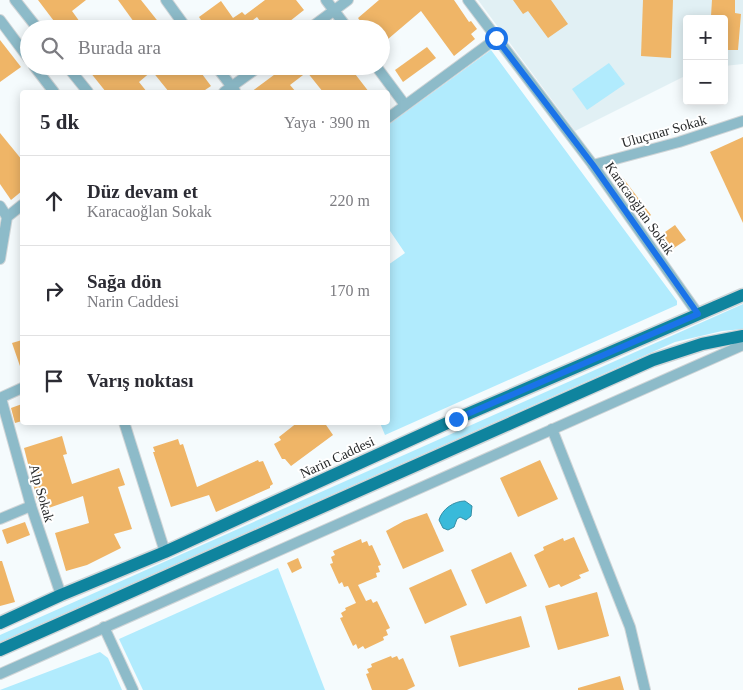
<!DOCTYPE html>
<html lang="tr">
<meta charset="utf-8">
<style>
body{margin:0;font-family:Georgia,serif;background:#f2f2f3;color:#2b2b33}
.controls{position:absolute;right:15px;top:15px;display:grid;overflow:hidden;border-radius:5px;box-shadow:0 2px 12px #0003}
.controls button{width:45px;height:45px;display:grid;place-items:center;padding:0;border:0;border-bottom:1px solid #e1e1e2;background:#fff;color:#2b2b33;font:25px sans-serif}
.stop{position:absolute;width:15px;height:15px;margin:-11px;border:4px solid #1a73e8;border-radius:50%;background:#fff}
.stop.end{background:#1a73e8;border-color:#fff;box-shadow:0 1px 5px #0008}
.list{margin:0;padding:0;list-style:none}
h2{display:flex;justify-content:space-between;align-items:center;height:65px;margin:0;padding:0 20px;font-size:21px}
h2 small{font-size:16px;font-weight:400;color:#7c7c81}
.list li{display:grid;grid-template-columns:32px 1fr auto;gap:15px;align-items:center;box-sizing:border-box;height:90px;padding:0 20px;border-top:1px solid #e1e1e2}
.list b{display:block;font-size:19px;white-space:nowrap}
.list p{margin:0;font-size:16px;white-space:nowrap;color:#7c7c81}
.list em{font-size:16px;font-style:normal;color:#7c7c81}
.icon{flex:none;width:28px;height:28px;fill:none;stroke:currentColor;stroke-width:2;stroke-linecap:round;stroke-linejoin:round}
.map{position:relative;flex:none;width:743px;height:690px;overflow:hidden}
.search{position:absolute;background:#fff;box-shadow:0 2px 12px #0003;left:20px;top:20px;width:370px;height:55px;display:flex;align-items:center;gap:12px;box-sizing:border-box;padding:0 18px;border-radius:28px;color:#7c7c81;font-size:19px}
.panel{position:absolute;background:#fff;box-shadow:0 2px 12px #0003;left:20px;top:90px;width:370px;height:335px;border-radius:5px}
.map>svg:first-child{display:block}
.built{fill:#e1f0f4}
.green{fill:#b1ebfd}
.water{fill:#39bada;stroke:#348ea5}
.building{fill:#efb567}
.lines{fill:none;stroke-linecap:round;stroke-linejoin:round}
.minor-casing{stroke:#d0d5d7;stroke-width:12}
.major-casing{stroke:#d0d5d7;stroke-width:15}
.minor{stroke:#8dbbc9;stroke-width:10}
.major{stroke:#0f849e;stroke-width:12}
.route{stroke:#1a73e8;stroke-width:6}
.labels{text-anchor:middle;stroke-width:4;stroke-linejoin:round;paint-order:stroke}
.street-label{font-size:14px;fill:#27292a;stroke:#fff}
</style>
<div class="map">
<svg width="743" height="690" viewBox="0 0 743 690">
<rect width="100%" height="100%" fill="#f5fbfd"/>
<polygon class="built" points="478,0 743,0 743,64 724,66 724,19 687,19 687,75 575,131"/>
<g class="green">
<polygon points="491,50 677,301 677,305 385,435 380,423 388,422 388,265 405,253 388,228 388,125"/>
<polygon points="609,63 625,84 587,110 572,89"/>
<polygon points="743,304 743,329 722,331 675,342 0,642 0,635"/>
<polygon points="278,568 325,690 143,690 119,639"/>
<polygon points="100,652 108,658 122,690 0,690"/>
</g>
<path class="water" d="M 465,501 L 472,506 L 471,516 L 466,520 L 460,517 L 457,519 L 454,527 L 448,530 L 443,528 L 439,520 C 442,509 454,501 465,501 Z"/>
<g class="building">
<polygon points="38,0 86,0 72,11 85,29 60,29"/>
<polygon points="118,0 141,0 164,29 139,29"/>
<polygon points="265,0 296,0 304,10 285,25 288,29 266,29 257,17 241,29 207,29 199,17 221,1 233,18 242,12 245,15"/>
<polygon points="379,0 454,0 469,22 471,21 477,29 471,34 475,39 454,56 421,11 381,45 381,29 366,29 358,18"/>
<polygon points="513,0 551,0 568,24 548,38 528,11 523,14"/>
<polygon points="643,0 673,0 671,58 641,56"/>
<polygon points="712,0 735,0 735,13 741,14 738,50 724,50 724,19 711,16"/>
<polygon points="0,40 21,67 0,82"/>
<polygon points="427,47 436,58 403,82 395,70"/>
<polygon points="97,66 196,66 211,86 202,92 169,92 152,71 139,82 147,92 106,92 90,72"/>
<polygon points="286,66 349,66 369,92 323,92 307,72 290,85 296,92 251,92"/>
<polygon points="0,133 22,160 22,191 11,200 0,184"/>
<polygon points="743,137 743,223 710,152"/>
<polygon points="623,178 651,215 642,222 615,184"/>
<polygon points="675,225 686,240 668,252 658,237"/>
<polygon points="22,340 22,369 21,369 12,343"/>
<polygon points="22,404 22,421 15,423 11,408"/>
<polygon points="298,422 324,422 333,435 291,466 285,459 282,459 274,444 281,440 279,437"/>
<polygon points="62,436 67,454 63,455 72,484 119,468 125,485 118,487 132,529 114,534 121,548 87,565 66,571 55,533 89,523 83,496 40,511 24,448"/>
<polygon points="178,439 180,445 183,444 197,487 258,460 259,462 263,461 273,484 270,486 270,488 216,512 209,495 171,507 153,452 155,452 153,447"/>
<polygon points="540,460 558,499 518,517 500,478"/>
<polygon points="427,513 444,551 403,569 386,531 404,521"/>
<polygon points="25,522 30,535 7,544 2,530"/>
<polygon points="574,537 589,571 579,575 581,578 561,587 559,584 549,588 534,555 544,550 543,547 563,538 564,541"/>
<polygon points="361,539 362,543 367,541 369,546 372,545 381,565 378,566 380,572 376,573 377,577 358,585 366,601 371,599 373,603 377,601 390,628 386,630 388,635 383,637 384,640 365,649 363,646 358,649 356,644 353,646 340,618 343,617 341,613 346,610 345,608 356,603 348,586 344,587 342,582 339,584 330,564 333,563 331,557 335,555 333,551"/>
<polygon points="511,552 527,586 486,604 471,570"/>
<polygon points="298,558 302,568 292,573 287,563"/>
<polygon points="0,561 2,561 15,602 0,606"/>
<polygon points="451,569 467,605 425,624 409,588"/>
<polygon points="597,592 609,636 558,650 545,606"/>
<polygon points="521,616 530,647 459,667 450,636"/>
<polygon points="391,656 392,658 397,656 399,660 403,658 415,686 407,690 372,690 366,674 369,673 367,669 372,667 371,664"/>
<polygon points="620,676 624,690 578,690 578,688"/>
</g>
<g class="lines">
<defs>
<g id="minor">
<polyline points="15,0 38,29"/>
<polyline points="166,0 187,29"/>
<polyline points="326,0 348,29"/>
<polyline points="468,0 593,165 698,314"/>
<polyline points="0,20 29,59"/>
<polyline points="309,29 348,0"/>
<polyline points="34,66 54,92"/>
<polyline points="67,66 88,92"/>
<polyline points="216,66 235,91"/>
<polyline points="376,66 405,105"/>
<polyline points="224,92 260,66"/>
<polyline points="388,118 497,38"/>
<polyline points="593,165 679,142 743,121"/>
<polyline points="0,206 7,217"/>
<polyline points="0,259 7,217 22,205"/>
<polyline points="0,398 22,388"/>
<polyline points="1,398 31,506 61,595"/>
<polyline points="124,422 165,552"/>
<polyline points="552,429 630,627 645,690"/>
<polyline points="0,519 31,506"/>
<polyline points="104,627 133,690"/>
<polyline points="0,674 743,345"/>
</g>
<g id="major">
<polyline points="0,623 61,595 165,552 456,419 743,295"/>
<polyline points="0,650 653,360 702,344 743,336"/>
</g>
</defs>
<use href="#minor" class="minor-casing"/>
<use href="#major" class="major-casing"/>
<use href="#minor" class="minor"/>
<use href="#major" class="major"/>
</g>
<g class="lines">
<polyline class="route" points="456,419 698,314 593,165 496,38"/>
</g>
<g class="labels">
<g class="street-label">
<text transform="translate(664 131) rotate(-16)" y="5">Uluçınar Sokak</text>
<text transform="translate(640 208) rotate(55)" y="5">Karacaoğlan Sokak</text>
<text transform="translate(337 457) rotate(-25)" y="5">Narin Caddesi</text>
<text transform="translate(42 493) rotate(74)" y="5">Alp Sokak</text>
</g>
</g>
</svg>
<div class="controls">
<button>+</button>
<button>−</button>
</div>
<div class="stop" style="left:496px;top:38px"></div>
<div class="stop end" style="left:456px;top:419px"></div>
<div class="search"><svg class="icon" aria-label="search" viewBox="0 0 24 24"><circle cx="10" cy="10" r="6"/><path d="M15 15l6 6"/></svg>Burada ara</div>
<section class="panel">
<h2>5 dk<small>Yaya · 390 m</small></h2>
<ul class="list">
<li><svg class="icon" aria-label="ahead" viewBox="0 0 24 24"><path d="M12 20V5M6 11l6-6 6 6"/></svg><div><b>Düz devam et</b><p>Karacaoğlan Sokak</p></div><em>220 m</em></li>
<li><svg class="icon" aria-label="right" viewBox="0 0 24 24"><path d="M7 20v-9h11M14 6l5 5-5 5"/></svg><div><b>Sağa dön</b><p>Narin Caddesi</p></div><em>170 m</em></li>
<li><svg class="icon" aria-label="arrive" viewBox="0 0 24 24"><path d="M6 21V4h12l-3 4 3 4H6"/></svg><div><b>Varış noktası</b></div></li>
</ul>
</section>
</div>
